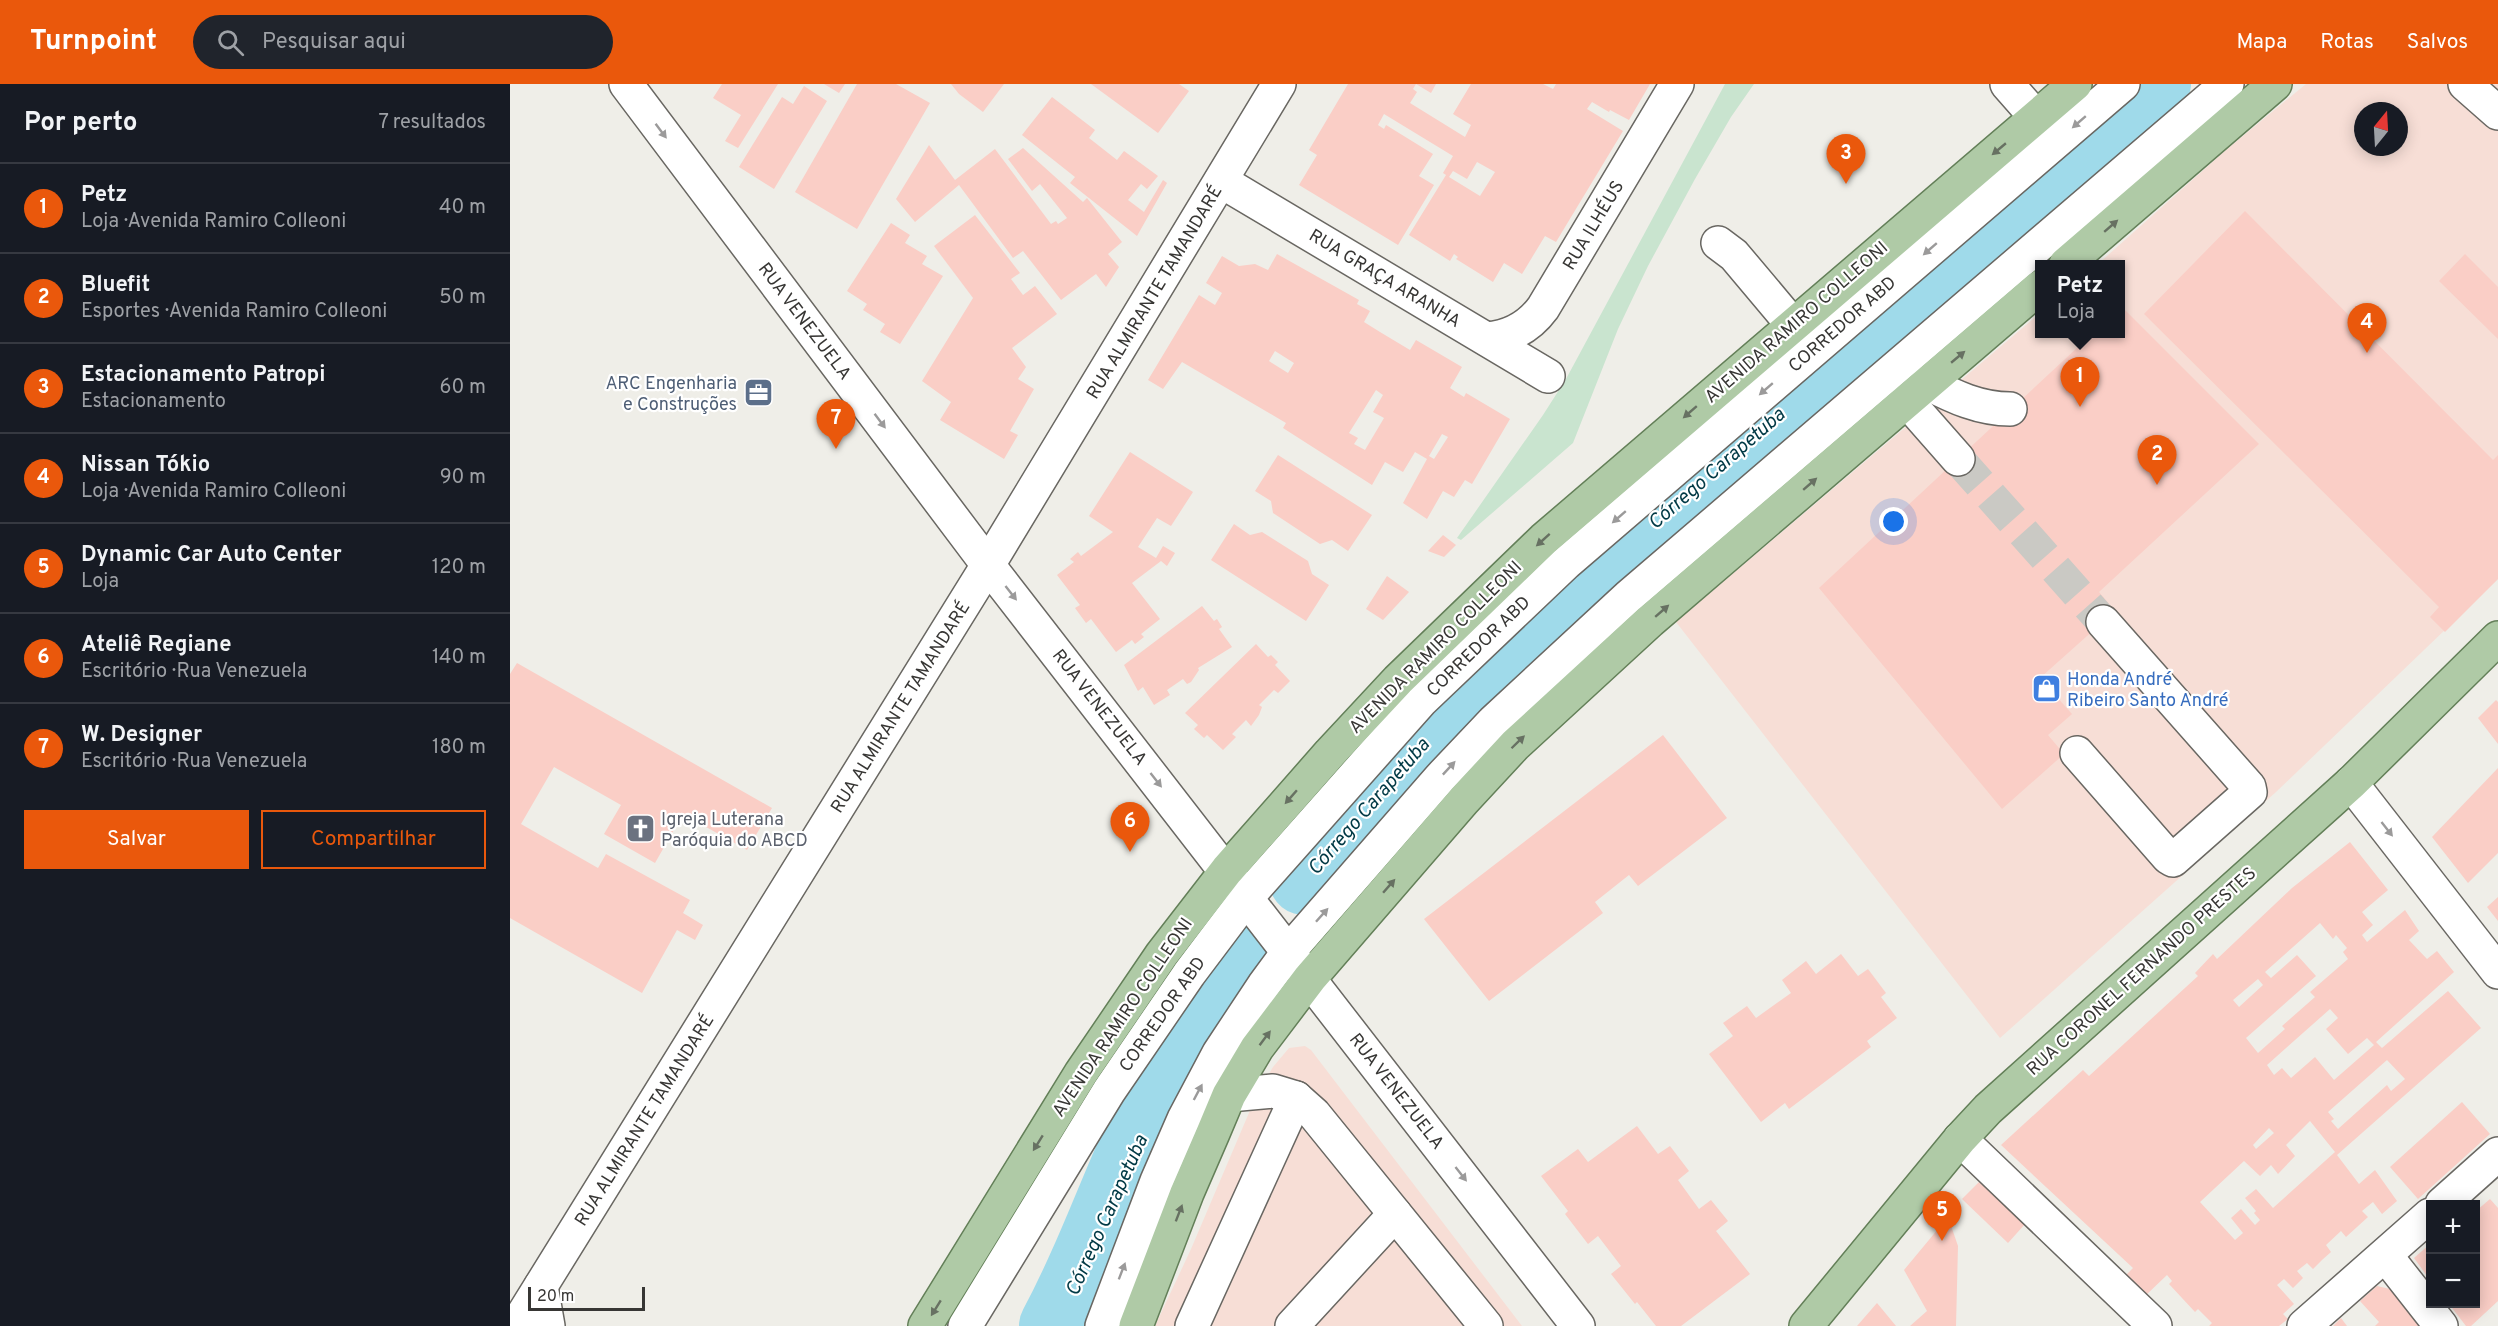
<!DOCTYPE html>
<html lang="pt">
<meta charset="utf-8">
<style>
body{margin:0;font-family:Overpass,sans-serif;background:#20242c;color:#f1f3f6}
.controls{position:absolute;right:18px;bottom:18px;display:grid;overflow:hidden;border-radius:0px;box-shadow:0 3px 15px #0003}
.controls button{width:54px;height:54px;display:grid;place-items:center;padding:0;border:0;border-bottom:2px solid #363941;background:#171b24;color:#f1f3f6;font:30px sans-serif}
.compass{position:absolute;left:1844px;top:18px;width:54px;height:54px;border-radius:50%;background:#171b24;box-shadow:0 3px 15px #0003;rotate:18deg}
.scale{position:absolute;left:18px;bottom:15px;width:117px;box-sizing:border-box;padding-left:6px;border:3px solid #373634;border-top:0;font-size:16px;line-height:21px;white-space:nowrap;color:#373634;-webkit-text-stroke:4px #fff;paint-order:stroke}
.you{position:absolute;left:1384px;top:438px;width:21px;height:21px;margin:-15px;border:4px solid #fff;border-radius:50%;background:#1a73e8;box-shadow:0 0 0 9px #1a73e833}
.badge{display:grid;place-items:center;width:39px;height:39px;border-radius:50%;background:#ea580c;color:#fff;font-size:20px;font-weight:700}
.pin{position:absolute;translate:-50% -50px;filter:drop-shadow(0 2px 3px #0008)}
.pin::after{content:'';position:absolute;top:32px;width:21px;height:18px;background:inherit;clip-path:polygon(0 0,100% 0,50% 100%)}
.popup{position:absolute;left:1525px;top:176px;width:90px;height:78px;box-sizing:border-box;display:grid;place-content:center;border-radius:0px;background:#171b24;filter:drop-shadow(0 2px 4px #0005);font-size:20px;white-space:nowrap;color:#9ea1a6}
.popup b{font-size:22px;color:#f1f3f6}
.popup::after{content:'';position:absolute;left:50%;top:100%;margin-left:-12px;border:12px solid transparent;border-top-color:#171b24}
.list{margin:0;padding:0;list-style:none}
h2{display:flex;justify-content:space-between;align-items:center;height:78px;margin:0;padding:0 24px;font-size:26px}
h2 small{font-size:20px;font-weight:400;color:#9ea1a6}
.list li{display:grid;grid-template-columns:39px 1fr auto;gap:18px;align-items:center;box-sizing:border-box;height:90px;padding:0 24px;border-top:2px solid #363941}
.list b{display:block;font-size:22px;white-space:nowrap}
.list p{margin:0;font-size:20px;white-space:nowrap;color:#9ea1a6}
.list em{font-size:20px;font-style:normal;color:#9ea1a6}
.actions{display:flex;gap:12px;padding:18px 24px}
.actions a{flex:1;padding:14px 0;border:2px solid #ea580c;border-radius:0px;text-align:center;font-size:21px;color:#ea580c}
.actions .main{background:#ea580c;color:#fff}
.icon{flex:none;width:33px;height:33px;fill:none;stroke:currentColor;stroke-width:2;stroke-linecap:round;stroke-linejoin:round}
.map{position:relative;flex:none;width:1988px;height:1242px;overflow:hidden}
header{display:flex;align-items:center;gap:36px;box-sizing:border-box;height:84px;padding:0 30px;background:#ea580c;color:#fff}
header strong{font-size:28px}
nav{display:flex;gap:33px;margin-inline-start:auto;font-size:21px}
.search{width:420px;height:54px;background:#20242c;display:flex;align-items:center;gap:15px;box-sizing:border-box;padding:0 21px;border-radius:33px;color:#9ea1a6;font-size:22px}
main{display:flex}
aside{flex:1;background:#171b24}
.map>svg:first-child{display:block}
.commercial{fill:#f7ded6;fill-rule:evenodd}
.green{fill:#c9e4cf}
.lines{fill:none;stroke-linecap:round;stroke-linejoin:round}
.river{stroke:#9fdaea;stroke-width:70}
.building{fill:#facec6;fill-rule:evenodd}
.minor-tunnel{stroke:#cac9c4;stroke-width:33;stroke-dasharray:33 16;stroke-linecap:butt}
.minor-casing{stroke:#696762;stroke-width:36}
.major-casing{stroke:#637f58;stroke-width:36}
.minor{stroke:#fff;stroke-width:33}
.major{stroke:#afcaa6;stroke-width:33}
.oneway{fill:#9b9a9a}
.oneway2{fill:#677162}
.labels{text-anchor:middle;stroke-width:4.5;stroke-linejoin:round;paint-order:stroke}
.street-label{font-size:18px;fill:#373634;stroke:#fff}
.service-label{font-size:18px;fill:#4e5e75;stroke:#fff;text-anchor:end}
.shop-label{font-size:18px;fill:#366cbe;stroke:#fff;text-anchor:start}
.worship-label{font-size:18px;fill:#5b616d;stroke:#fff;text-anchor:start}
.water-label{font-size:20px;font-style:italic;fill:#003945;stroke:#fff}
</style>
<header>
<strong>Turnpoint</strong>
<div class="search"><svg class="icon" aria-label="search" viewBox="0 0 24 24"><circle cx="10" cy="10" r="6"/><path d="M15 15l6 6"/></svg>Pesquisar aqui</div>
<nav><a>Mapa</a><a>Rotas</a><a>Salvos</a></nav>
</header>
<main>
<aside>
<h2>Por perto<small>7 resultados</small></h2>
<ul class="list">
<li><span class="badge">1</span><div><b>Petz</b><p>Loja · Avenida Ramiro Colleoni</p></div><em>40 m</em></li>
<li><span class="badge">2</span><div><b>Bluefit</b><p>Esportes · Avenida Ramiro Colleoni</p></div><em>50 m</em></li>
<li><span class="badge">3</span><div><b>Estacionamento Patropi</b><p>Estacionamento</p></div><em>60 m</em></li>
<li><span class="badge">4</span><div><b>Nissan Tókio</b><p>Loja · Avenida Ramiro Colleoni</p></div><em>90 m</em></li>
<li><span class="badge">5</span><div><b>Dynamic Car Auto Center</b><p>Loja</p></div><em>120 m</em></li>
<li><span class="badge">6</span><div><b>Ateliê Regiane</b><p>Escritório · Rua Venezuela</p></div><em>140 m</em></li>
<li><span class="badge">7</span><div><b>W. Designer</b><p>Escritório · Rua Venezuela</p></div><em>180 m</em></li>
</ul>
<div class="actions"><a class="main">Salvar</a><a>Compartilhar</a></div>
</aside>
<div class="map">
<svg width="1988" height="1242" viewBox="0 0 1988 1242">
<rect width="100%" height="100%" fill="#efeee8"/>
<g class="commercial">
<path d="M 1796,0 L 1988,0 L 1988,495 L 1766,708 L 1490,954 L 1166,538 L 1529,230 L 1530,250 L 1610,250 L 1610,180 L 1588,180 L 1716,66 ZM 1853,27 L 1889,27 L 1889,63 L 1853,63 Z"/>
<polygon points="795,962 801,966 1012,1242 645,1242 681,1165 747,1010 763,983 779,964"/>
</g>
<polygon class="green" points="1215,0 1244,0 1221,33 1185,95 1138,182 1108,245 1063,359 951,456 947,454 1033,331 1056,295"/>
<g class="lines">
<g class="river">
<path d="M 794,796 C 868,705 947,619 1031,536 L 1646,0"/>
<path d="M 544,1242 C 584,1167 610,1088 647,1012 C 673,959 705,912 739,865"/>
</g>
</g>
<g class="building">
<polygon points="212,0 268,0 228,64 215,57 231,31 203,14"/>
<polygon points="314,0 335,0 329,9"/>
<polygon points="347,0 386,0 420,19 347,145 285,108"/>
<polygon points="441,0 494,0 473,28 449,10"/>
<polygon points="581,0 669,0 679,7 648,49"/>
<path d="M 838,0 L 906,0 L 903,5 L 907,8 L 900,19 L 955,53 L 961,41 L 943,30 L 961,0 L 1033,0 L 1043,5 L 1046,0 L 1140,0 L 1119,36 L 1100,26 L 1099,28 L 1082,18 L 1077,25 L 1113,47 L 1046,158 L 1035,152 L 1012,190 L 994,179 L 983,198 L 946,175 L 948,173 L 944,170 L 940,177 L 899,151 L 936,91 L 933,89 L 943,72 L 874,30 L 868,41 L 874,45 L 876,41 L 923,70 L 909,92 L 924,101 L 888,161 L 789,101 L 807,71 L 799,66 ZM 967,78 L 985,88 L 970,112 L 939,93 L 943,87 L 957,95 Z"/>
<polygon points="906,0 926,0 921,9"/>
<polygon points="294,2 317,17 264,105 229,83 272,13 283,20"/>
<polygon points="542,13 585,46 579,54 607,76 614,67 648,92 637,105 631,100 618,116 634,128 653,96 657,99 627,152 560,99 565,93 512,51"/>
<polygon points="419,61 445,96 485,65 541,140 546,137 548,140 557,134 530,100 522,107 498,75 513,64 573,118 577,114 612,158 598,170 609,183 596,203 586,190 551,216 513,167 503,174 449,101 405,138 386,115"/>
<polygon points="1735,127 1983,376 1988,371 1988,495 1935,548 1920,533 1929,523 1634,230"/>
<polygon points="465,131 510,189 501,195 513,211 525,202 547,230 502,264 516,283 508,295 524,305 500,347 508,351 494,375 430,336 441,318 412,297 463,214 424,162"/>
<polygon points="381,139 400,151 395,159 417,172 412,180 433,192 390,260 370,248 375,240 353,226 357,220 337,207"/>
<path d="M 767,170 L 849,216 L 847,220 L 860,227 L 854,238 L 870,248 L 900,266 L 906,256 L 952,283 L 940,304 L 954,313 L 956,309 L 1000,335 L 962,400 L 955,396 L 944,413 L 933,407 L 917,435 L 893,419 L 917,375 L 905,368 L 893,388 L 875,378 L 862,401 L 773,344 L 776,339 L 672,278 L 653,305 L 638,296 L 689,211 L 705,221 L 712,209 L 696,199 L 712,172 L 729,182 L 745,180 L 758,186 ZM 765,267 L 784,279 L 778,289 L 759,277 ZM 866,306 L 873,311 L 863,328 L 874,334 L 855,366 L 844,360 L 848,354 L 839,349 ZM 932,350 L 938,353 L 924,375 L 919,372 Z"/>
<polygon points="1955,170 1988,203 1988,255 1929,197"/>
<polygon points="1611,222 1749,360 1589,508 1605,527 1530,594 1562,630 1538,651 1554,670 1492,725 1309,504 1582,250 1610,250"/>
<polygon points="620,368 683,408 661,442 647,434 628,463 646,474 653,462 665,469 657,482 651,477 622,499 650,535 631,550 634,553 625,560 622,556 606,568 581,535 576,539 565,524 570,521 547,491 564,478 560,475 568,468 571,472 603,448 579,432"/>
<polygon points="768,371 862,431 838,467 822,456 810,460 763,429 761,417 745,407"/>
<polygon points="724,440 740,451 752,448 798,477 802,490 819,501 796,537 701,476"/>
<polygon points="933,451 946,461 934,473 918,467"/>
<polygon points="877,492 899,508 873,536 856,525"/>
<polygon points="692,522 704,537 707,535 712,543 709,545 722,563 688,584 689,586 681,598 677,600 673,595 657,606 660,611 644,621 633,603 628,607 614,581"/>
<polygon points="746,560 758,573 761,571 768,578 765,581 780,597 768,609 764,606 749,621 752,623 749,631 741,642 736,636 722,650 726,653 713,666 697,651 694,654 684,645 688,641 675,629"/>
<polygon points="7,579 262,724 237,766 173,730 145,779 94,750 111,721 44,683 11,740 88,784 96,770 180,816 173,829 193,841 185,856 167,846 132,909 0,834 0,590"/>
<polygon points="1986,616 1988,618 1988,660 1968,634"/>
<polygon points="1153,651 1217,734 1128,802 1119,791 1085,818 1093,829 979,917 914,835"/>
<polygon points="1988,684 1988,769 1958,799 1922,753"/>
<path d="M 1840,758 L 1878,806 L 1852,828 L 1863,841 L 1852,851 L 1857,858 L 1895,826 L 1909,847 L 1899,856 L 1917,875 L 1927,867 L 1944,888 L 1866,958 L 1872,964 L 1938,907 L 1971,944 L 1827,1071 L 1849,1100 L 1865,1086 L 1887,1117 L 1872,1130 L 1863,1118 L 1852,1127 L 1858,1133 L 1836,1153 L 1831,1147 L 1816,1161 L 1821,1168 L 1812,1176 L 1803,1185 L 1797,1179 L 1787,1187 L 1793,1194 L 1783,1204 L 1774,1195 L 1767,1201 L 1784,1220 L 1773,1230 L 1778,1235 L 1769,1242 L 1699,1242 L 1702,1239 L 1688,1225 L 1685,1228 L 1659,1200 L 1662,1197 L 1657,1191 L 1634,1213 L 1614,1193 L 1623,1184 L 1491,1061 L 1573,986 L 1579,992 L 1688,892 L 1685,889 L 1703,870 L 1707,875 L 1782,804 ZM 1810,839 L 1823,855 L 1826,851 L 1837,864 L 1833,868 L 1838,875 L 1800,908 L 1805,913 L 1772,942 L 1775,945 L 1748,969 L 1736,954 L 1806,892 L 1787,871 L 1761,894 L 1755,888 ZM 1748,895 L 1753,901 L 1729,923 L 1723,916 ZM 1820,925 L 1828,934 L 1816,945 L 1838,970 L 1857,954 L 1864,961 L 1824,996 L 1805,973 L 1781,994 L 1772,984 L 1764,991 L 1757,981 ZM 1877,976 L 1895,995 L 1881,1007 L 1877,1001 L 1828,1045 L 1821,1037 L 1824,1035 L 1818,1028 ZM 1800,1037 L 1825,1068 L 1763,1124 L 1746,1105 L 1735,1114 L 1746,1127 L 1744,1129 L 1750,1136 L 1745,1141 L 1731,1125 L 1721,1134 L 1733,1149 L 1725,1156 L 1690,1118 L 1734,1077 L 1750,1092 L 1761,1081 L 1768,1090 L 1785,1072 L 1776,1061 ZM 1759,1044 L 1764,1049 L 1746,1065 L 1743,1061 Z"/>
<polygon points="1988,813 1988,837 1977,823"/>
<polygon points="1331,870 1348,892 1358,885 1376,909 1371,913 1387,934 1357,957 1361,963 1279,1025 1275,1019 1251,1038 1199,970 1223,952 1213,939 1237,922 1246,934 1281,909 1272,896 1296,877 1306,890"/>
<polygon points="1952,1018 1980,1050 1908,1115 1880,1083"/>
<polygon points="1127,1042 1148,1070 1160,1062 1179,1087 1168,1096 1189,1125 1201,1116 1218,1137 1206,1147 1240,1190 1171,1242 1146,1242 1127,1218 1125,1220 1101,1190 1111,1182 1088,1152 1078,1160 1055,1130 1058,1127 1031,1092 1068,1065 1078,1078"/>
<polygon points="1469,1098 1515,1140 1498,1159 1452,1115"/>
<polygon points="1980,1115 1988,1124 1988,1217 1961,1242 1956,1242 1939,1220 1966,1220 1966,1127"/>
<polygon points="1438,1133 1448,1162 1446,1242 1400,1242 1417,1227 1394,1186"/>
<polygon points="1920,1160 1920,1196 1904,1174"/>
<polygon points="1867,1202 1880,1205 1910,1242 1865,1242 1869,1238 1850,1217"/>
<polygon points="1367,1219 1386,1242 1347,1242"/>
<polygon points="1831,1234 1837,1242 1823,1242"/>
</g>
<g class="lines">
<polyline class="minor-tunnel" points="1448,375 1593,538"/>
<defs>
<g id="minor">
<polyline points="116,0 478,481 1068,1242"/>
<polyline points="1497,0 1526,33"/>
<polyline points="1955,0 1988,29"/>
<polyline points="711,97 1038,292"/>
<polyline points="1208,159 1224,171 1282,240"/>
<path d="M 977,255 C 1001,253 1019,243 1033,224 L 1167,0"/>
<path d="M 1417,299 C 1444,313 1470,325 1500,325"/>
<polyline points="1397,317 1448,375"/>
<polyline points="1567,669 1658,773 1663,776 1740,708 1739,703 1593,538"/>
<polyline points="1841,699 1988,888"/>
<polyline points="719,1011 763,1007 786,1014 804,1030 976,1242"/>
<polyline points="1450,1055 1645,1242"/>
<polyline points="1932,1120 1988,1070"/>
<polyline points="1876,1172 1931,1242"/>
<polyline points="31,1202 38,1242"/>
<polyline points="6,1242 478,481 769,0"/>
<polyline points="455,1242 599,1007 679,890 737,813 911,617 1056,479 1613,0"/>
<polyline points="592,1242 647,1097 674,1035 709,969 754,901 779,867 930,694 983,638 1118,513 1717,0"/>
<polyline points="682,1242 786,1014"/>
<polyline points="782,1242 885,1130"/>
<polyline points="1794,1242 1920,1131"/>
</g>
<g id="major">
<polyline points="1556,180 1765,0"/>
<polyline points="415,1242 571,989 652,870 717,786 820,669 888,596 1034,455 1565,0"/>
<polyline points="626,1242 677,1109 703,1049 719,1011 747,964 800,894 954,716 1005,661 1140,537 1530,203"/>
<polyline points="1296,1242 1450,1055 1478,1025 1841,699 1988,554"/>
</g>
</defs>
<use href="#minor" class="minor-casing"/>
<use href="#major" class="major-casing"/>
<use href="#minor" class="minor"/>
<use href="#major" class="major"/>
</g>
<defs><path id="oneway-solid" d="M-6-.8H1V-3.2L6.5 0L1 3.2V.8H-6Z" transform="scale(1.5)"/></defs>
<g class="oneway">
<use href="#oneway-solid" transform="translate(1569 38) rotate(139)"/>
<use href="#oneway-solid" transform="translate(151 47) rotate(53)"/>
<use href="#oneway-solid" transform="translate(1420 165) rotate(139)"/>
<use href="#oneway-solid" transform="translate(1256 305) rotate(139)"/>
<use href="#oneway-solid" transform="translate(370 337) rotate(53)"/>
<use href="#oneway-solid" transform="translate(1109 433) rotate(139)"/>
<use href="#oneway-solid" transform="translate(501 509) rotate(52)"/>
<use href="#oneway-solid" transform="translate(939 684) rotate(-47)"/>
<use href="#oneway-solid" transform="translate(646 696) rotate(52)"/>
<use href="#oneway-solid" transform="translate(1877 745) rotate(52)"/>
<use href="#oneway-solid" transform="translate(812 831) rotate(-48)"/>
<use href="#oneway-solid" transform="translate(688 1008) rotate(-62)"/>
<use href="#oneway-solid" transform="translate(951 1090) rotate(52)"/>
<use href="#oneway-solid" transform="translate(612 1187) rotate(-69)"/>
</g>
<g class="oneway2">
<use href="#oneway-solid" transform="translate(1489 65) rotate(140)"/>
<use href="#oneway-solid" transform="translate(1601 142) rotate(-41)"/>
<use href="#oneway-solid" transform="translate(1448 273) rotate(-40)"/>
<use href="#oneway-solid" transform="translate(1180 328) rotate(139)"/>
<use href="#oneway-solid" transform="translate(1300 400) rotate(-41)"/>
<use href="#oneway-solid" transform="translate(1033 456) rotate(138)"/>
<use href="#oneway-solid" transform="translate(1152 527) rotate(-41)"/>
<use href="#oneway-solid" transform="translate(1008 658) rotate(-44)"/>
<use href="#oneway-solid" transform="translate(781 713) rotate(131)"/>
<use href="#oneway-solid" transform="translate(879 802) rotate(-49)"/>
<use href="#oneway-solid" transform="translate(755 954) rotate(-53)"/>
<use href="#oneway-solid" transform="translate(528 1059) rotate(122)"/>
<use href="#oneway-solid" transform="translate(669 1129) rotate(-69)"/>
<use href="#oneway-solid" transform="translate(426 1224) rotate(122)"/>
</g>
<defs>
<symbol id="office-square" viewBox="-11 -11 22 22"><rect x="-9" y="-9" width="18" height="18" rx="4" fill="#5c6f8a" stroke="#fff"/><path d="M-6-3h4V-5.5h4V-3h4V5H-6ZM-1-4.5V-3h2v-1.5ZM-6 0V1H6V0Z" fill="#fff"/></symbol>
<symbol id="shop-square" viewBox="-11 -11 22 22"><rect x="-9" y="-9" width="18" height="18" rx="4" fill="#3f7fe0" stroke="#fff"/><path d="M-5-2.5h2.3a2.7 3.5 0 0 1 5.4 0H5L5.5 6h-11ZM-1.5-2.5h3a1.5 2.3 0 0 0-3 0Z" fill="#fff"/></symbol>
<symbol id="church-square" viewBox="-11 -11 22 22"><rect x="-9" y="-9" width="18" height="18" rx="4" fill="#6b7280" stroke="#fff"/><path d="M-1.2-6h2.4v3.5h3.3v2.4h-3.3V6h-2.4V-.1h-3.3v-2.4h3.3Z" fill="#fff"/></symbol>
</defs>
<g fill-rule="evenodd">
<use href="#office-square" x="232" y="292" width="33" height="33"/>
<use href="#shop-square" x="1520" y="588" width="33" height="33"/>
<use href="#church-square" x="114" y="728" width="33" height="33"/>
</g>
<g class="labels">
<g class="street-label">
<text transform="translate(1083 141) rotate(-59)" y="6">RUA ILHÉUS</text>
<text transform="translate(875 194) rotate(31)" y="6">RUA GRAÇA ARANHA</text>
<text transform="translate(644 208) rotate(-59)" y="6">RUA ALMIRANTE TAMANDARÉ</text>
<text transform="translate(295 237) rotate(53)" y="6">RUA VENEZUELA</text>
<text transform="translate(1286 238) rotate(-41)" y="6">AVENIDA RAMIRO COLLEONI</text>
<text transform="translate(1332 240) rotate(-41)" y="6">CORREDOR ABD</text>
<text transform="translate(968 562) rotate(-44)" y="6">CORREDOR ABD</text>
<text transform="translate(925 563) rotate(-45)" y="6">AVENIDA RAMIRO COLLEONI</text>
<text transform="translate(390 623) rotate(-58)" y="6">RUA ALMIRANTE TAMANDARÉ</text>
<text transform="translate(590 623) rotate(52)" y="6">RUA VENEZUELA</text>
<text transform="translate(1631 887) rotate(-42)" y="6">RUA CORONEL FERNANDO PRESTES</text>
<text transform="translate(652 930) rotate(-55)" y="6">CORREDOR ABD</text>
<text transform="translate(612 933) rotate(-56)" y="6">AVENIDA RAMIRO COLLEONI</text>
<text transform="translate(887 1007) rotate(52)" y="6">RUA VENEZUELA</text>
<text transform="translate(134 1036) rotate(-58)" y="6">RUA ALMIRANTE TAMANDARÉ</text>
</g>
<g class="service-label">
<text x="227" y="305">ARC Engenharia<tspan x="227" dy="21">e Construções</tspan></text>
</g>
<g class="shop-label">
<text x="1557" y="601">Honda André<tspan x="1557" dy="21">Ribeiro Santo André</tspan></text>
</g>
<g class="worship-label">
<text x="151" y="741">Igreja Luterana<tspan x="151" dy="21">Paróquia do ABCD</tspan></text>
</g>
<g class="water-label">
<text transform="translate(1206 384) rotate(-41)" y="7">Córrego Carapetuba</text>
<text transform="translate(858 722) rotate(-49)" y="7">Córrego Carapetuba</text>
<text transform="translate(596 1131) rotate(-66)" y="7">Córrego Carapetuba</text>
</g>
</g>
</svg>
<div class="controls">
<button>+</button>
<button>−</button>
</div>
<svg class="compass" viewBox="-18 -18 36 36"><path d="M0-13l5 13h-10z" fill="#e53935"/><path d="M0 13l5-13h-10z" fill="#9ea1a6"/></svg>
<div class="scale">20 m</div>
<div class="you"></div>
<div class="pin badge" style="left:1570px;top:323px">1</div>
<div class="popup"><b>Petz</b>Loja</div>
<div class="pin badge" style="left:1647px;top:401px">2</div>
<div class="pin badge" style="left:1336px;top:100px">3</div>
<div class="pin badge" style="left:1857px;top:269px">4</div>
<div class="pin badge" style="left:1432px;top:1157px">5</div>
<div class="pin badge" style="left:620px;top:768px">6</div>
<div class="pin badge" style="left:326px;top:365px">7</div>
</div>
</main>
